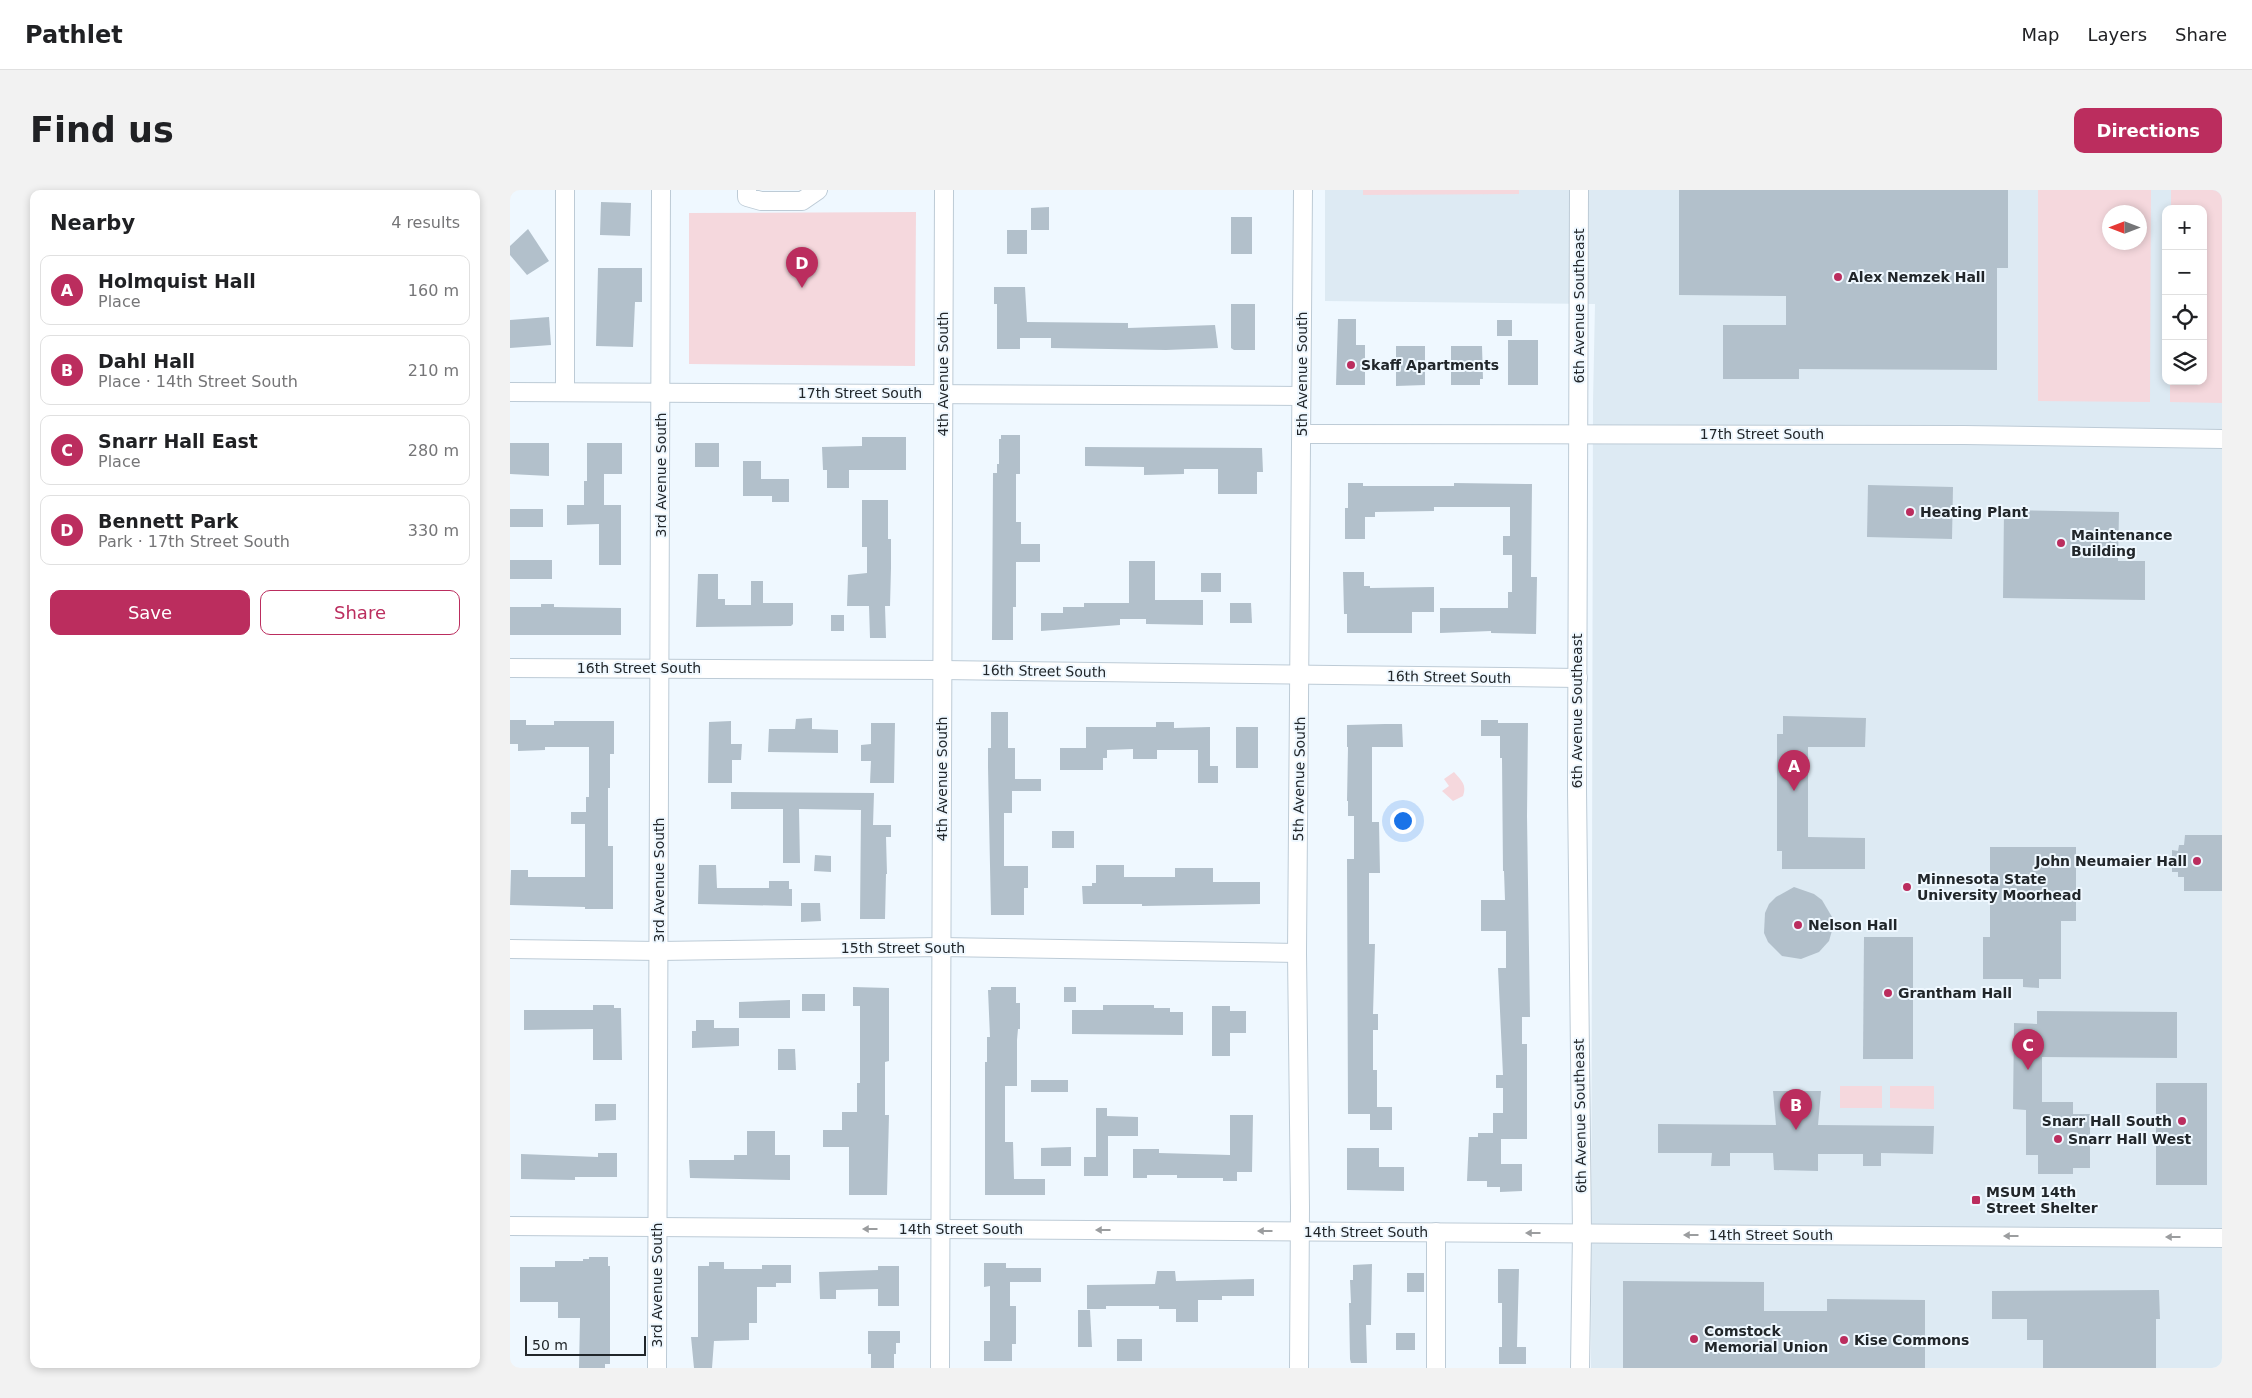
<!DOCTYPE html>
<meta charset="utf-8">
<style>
body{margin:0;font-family:"DejaVu Sans",sans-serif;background:#f2f2f2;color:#202124}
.controls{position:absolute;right:15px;top:15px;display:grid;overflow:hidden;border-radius:10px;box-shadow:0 2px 8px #0003}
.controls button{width:45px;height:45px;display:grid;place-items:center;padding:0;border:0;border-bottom:1px solid #e0e0e0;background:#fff;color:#202124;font:25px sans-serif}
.compass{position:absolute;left:1592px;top:15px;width:45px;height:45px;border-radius:50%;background:#fff;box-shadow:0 2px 8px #0003;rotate:270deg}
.scale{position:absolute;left:15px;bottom:12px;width:121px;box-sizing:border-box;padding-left:5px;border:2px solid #21262a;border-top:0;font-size:14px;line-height:18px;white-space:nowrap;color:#21262a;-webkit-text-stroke:4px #eff8ff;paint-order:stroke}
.you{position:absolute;left:892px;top:630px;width:18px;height:18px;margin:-12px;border:4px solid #fff;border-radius:50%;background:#1a73e8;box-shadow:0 0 0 8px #1a73e833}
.badge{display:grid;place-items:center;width:32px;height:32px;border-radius:50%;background:#bb2d5e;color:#fff;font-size:16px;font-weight:700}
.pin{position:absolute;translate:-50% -41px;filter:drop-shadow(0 1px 2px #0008)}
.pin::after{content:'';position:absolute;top:26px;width:18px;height:15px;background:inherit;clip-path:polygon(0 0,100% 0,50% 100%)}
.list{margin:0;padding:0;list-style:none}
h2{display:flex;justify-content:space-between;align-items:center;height:65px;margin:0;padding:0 20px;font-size:21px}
h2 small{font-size:16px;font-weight:400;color:#757577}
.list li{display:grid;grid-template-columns:32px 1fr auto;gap:15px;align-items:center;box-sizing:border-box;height:70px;margin:0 10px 10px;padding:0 10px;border:1px solid #e0e0e0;border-radius:10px}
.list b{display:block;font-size:19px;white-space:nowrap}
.list p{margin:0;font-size:16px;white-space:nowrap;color:#757577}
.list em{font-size:16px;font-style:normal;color:#757577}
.actions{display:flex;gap:10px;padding:15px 20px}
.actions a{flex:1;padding:11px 0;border:1px solid #bb2d5e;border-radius:10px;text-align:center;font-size:18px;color:#bb2d5e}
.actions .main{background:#bb2d5e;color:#fff}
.icon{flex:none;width:28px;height:28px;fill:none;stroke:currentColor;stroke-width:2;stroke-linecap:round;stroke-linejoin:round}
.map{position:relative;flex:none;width:1712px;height:1178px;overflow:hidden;border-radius:10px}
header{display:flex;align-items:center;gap:30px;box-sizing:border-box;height:70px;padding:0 25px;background:#fff;border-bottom:1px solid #e0e0e0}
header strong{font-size:24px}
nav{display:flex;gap:28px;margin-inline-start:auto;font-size:18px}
.intro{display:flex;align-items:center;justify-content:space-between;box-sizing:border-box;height:120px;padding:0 30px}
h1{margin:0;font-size:35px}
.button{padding:12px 22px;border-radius:10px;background:#bb2d5e;color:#fff;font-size:18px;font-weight:700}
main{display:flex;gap:30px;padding:0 30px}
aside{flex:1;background:#fff;border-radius:10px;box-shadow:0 2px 8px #0003}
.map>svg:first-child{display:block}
.built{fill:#ddeaf3;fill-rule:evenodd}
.green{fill:#f5d8dd;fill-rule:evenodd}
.building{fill:#b2c0cb}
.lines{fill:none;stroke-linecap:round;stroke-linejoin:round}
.minor-casing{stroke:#bdcbd6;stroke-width:20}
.minor{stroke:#fff;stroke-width:18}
.oneway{fill:#9b9d9f}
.poi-dot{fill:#bb2d5e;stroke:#eff8ff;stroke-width:2}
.labels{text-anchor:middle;stroke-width:4;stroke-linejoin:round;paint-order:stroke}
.poi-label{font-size:14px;font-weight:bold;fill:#21262a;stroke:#eff8ff;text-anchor:start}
.street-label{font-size:14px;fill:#21262a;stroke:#eff8ff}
</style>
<header>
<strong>Pathlet</strong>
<nav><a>Map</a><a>Layers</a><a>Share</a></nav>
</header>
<div class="intro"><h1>Find us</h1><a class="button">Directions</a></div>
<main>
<aside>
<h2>Nearby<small>4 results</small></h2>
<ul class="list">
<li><span class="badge">A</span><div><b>Holmquist Hall</b><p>Place</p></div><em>160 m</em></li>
<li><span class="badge">B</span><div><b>Dahl Hall</b><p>Place · 14th Street South</p></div><em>210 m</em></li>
<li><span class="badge">C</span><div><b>Snarr Hall East</b><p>Place</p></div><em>280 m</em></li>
<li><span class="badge">D</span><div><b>Bennett Park</b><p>Park · 17th Street South</p></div><em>330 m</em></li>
</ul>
<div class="actions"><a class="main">Save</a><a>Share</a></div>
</aside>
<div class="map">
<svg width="1712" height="1178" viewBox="0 0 1712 1178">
<rect width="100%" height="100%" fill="#eff8ff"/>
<path class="built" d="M 815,0 L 1712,0 L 1712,1178 L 1081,1178 L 1083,212 L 1085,114 L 815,111 ZM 1656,19 L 1693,19 L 1693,191 L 1656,191 ZM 1600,22 L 1630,22 L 1630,52 L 1600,52 Z"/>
<g class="green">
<polygon points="853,0 1009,0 1009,4 853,5"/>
<path d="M 1528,0 L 1641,0 L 1640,212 L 1528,211 ZM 1600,22 L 1630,22 L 1630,52 L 1600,52 Z"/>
<polygon points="1661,0 1712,0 1712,213 1660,212 1660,191 1693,191 1693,19 1661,19"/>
<polygon points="406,22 405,176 179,174 179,23"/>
<path d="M 944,582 C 952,591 957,595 953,606 L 943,611 L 932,601 L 939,596 L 934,589 Z"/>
<rect x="1330" y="896" width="42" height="22"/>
<polygon points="1380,896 1424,896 1424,919 1380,918"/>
</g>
<g class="building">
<polygon points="1169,0 1498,0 1498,78 1487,78 1487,180 1289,179 1289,189 1213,189 1213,135 1276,135 1276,106 1169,105"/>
<polygon points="91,12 121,13 120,46 90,45"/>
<polygon points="539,17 539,40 521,40 521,18"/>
<rect x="721" y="27" width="21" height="37"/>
<polygon points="18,39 39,71 17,85 0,65 0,56"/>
<rect x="497" y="40" width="20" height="24"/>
<polygon points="88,78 132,78 132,112 125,112 123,157 86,156"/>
<polygon points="484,97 515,97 517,132 618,133 618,138 705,135 708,158 656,160 541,158 541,148 510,148 510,159 487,159 487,114 484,114"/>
<polygon points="721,114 745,114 745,160 724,160 721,158"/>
<polygon points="39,127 41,155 0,158 0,130"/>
<polygon points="828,129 846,129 846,155 855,155 855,195 826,195"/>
<rect x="987" y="130" width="15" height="16"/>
<rect x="998" y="150" width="30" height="45"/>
<polygon points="886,156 915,156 915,195 886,196"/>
<polygon points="941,156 972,156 973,189 970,189 970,195 941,195"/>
<polygon points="491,245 510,245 510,284 506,284 506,332 511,332 511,354 530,354 530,372 506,372 506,417 503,417 503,450 482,450 483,283 487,283 487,274 489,274 489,249 491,249"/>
<polygon points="352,247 396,247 396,280 339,280 339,298 317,298 317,280 313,280 312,257 352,256"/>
<polygon points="0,253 39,253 39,286 0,284"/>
<polygon points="77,253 112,253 112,284 94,284 94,315 111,315 111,375 89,375 89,334 57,335 57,315 74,315 74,291 77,291"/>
<rect x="185" y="253" width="24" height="24"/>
<polygon points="575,257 752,258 753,282 747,282 747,304 708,304 708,279 674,279 674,284 634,285 634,277 575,276"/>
<polygon points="233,271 251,271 251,289 279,289 279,312 262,312 262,306 233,306"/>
<polygon points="838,293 853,293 853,296 944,296 944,293 1022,294 1021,387 1027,387 1026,444 981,443 981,441 930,443 930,418 998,418 998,402 1002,402 1002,365 993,365 993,346 1000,346 1000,317 924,317 924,321 865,322 865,327 855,327 855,349 835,349 835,318 838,318"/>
<polygon points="1358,295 1443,297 1442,349 1357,347"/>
<polygon points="352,310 378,310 378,349 381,349 381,378 380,416 375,416 376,448 360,448 359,416 337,416 338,385 357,383 357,357 352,357"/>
<rect x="0" y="319" width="33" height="18"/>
<polygon points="1494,320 1609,322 1608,371 1635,371 1635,410 1493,408"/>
<rect x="0" y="370" width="42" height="19"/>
<polygon points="619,371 645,371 645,410 693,410 693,435 636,434 636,429 610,429 610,435 531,441 531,423 553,423 553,417 574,417 574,413 619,413"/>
<polygon points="833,382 854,382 854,396 860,396 860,398 924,397 924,422 902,422 902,443 837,443 837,424 834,424"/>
<rect x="691" y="383" width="20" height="19"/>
<polygon points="188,384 208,384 208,409 215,409 215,415 241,415 241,391 253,391 253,413 283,413 283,434 281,436 186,437"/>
<polygon points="720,413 741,413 742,433 720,433"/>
<polygon points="31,414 44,414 44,417 111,418 111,445 0,445 0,417 31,417"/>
<rect x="321" y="425" width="13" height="16"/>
<polygon points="481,522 498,522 498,558 505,558 505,589 531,589 531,601 502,601 502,623 494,623 494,676 518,676 518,698 514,698 514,725 481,725 478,577 478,558 481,558"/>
<polygon points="1273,526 1356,528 1355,557 1298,557 1298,647 1355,648 1355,679 1272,679 1272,661 1267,661 1267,544 1273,544"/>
<polygon points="302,528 302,539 328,540 328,563 258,562 259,539 285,539 286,529"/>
<polygon points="0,530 16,530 16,535 44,535 44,531 104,531 104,564 100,564 100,598 98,598 98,656 103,656 103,719 75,719 75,717 0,715 1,680 18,680 18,687 75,687 75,634 61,634 61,622 76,622 76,607 79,607 79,557 35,557 35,560 8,561 8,554 0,554"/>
<polygon points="971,530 988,530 988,533 1018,533 1017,626 1020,827 1012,827 1012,854 1017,854 1017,949 991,949 991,974 1012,974 1012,1001 990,1002 990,997 977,997 977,991 957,991 959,947 968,947 968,943 983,943 983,923 993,923 993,898 986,898 986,885 993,885 988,778 996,778 996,741 971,741 971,710 995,710 994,681 993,681 992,568 990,568 990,546 971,546"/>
<polygon points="221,531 221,554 232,554 231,570 222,570 222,593 198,593 199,532"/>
<polygon points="646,532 664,532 664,538 700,537 700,576 708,576 708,593 688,593 688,560 647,560 647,569 623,569 623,559 597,560 597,568 593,568 593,580 550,580 550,558 576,558 576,537 646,537"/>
<polygon points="361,533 385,533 384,593 360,593 361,571 351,571 351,555 361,554"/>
<polygon points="875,534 892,534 893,557 862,557 862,632 869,632 870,683 859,683 859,754 865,754 863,824 868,824 868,840 863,840 863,880 867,880 867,917 882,917 882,940 860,940 860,924 838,924 837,669 844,669 844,626 838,626 838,611 837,611 838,557 837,557 837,535"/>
<rect x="726" y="537" width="22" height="41"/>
<polygon points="221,602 364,603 363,635 381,635 381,647 376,647 377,684 376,684 375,729 350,729 351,620 289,619 290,673 273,673 273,619 221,619"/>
<rect x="542" y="641" width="22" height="17"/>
<polygon points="1675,645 1712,645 1712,701 1674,701 1674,687 1668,687 1668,682 1662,682 1662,660 1668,661 1669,655 1674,655"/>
<polygon points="1480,657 1566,657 1566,731 1551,731 1551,789 1529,789 1529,798 1513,797 1513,789 1473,789 1473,747 1480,747"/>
<polygon points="305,665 321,666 321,682 304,681"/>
<polygon points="189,675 206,675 207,698 259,698 259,691 279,691 279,699 282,699 282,716 188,714"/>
<polygon points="586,675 614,675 614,687 665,687 665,678 703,678 703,692 750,692 750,714 632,716 632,714 573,714 572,696 582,696 582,693 586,693"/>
<polygon points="1284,697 1304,704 1312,710 1322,727 1323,737 1319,751 1309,762 1291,769 1272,766 1258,752 1254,743 1255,723 1259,714 1266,707"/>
<polygon points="291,713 310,713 311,731 291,732"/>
<polygon points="1354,747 1403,747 1403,869 1353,869"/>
<polygon points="343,797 379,798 379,871 375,872 375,925 379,925 377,1005 339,1005 339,957 313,957 313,940 332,940 332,922 347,922 347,893 350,893 350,816 343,816"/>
<polygon points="481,797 506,797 506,813 510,813 510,839 508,839 507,850 507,896 495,896 495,952 503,952 504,989 535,989 535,1005 475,1005 475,872 477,872 477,847 480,847 478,800 481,800"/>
<rect x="554" y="797" width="12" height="15"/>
<rect x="292" y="804" width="23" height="17"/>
<polygon points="280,810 280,828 229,828 229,812"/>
<polygon points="83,815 104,815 104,818 111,818 112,870 83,870 83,839 14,840 14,820 83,820"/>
<polygon points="593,815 644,815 644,818 660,818 660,822 673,822 673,845 562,844 562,820 593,820"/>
<polygon points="702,816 720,816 720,821 736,821 736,843 720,843 720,866 702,866"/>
<polygon points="1527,821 1667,822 1667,868 1532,867 1532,912 1563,912 1563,924 1580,924 1580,978 1563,978 1563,984 1528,984 1528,965 1516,965 1516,920 1503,919 1504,833 1527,834"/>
<polygon points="186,830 204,830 204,838 229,838 229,856 182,858 182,841 186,841"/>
<polygon points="268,859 285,859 286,880 268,880"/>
<rect x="521" y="890" width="37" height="12"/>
<rect x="1646" y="893" width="51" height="102"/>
<polygon points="1263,901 1311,901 1308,935 1424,936 1423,964 1371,963 1371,976 1353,976 1353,964 1308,964 1308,981 1264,980 1263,963 1220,963 1220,976 1201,976 1202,963 1148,963 1148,934 1266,935"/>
<polygon points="85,914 106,914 106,930 85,931"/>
<polygon points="586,918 597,918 597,926 628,927 628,946 598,946 598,986 574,986 574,967 586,967"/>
<polygon points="720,925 743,925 742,982 727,982 727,991 713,991 713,988 667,988 667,985 637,985 637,988 623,988 623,959 649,959 649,963 720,965"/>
<polygon points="237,941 265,941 265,965 280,965 280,990 180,988 179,970 224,970 224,965 237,965"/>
<polygon points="561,957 561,976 531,976 531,958"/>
<polygon points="837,958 869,958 869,977 894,977 894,1001 837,1000"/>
<polygon points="88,963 107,963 107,987 65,987 65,990 11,989 11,964 88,967"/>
<polygon points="79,1067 98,1067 98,1076 100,1076 100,1174 95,1174 95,1178 69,1178 70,1128 48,1128 48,1112 10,1112 10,1077 45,1077 45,1071 73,1071 73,1069 79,1069"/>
<polygon points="199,1072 214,1072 214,1079 252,1079 252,1075 281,1075 281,1093 266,1093 266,1097 247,1097 247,1133 239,1133 239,1150 204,1151 202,1178 184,1178 181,1147 188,1147 188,1076 199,1076"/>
<polygon points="474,1073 496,1073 496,1078 531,1078 531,1092 500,1092 500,1116 506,1116 506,1154 502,1154 502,1171 474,1171 474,1151 480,1151 480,1096 474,1097"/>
<polygon points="862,1074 861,1135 856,1135 857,1173 841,1173 840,1169 839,1113 841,1113 840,1090 843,1090 843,1075"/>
<polygon points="368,1076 389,1076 389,1116 368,1116 368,1099 326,1100 326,1109 310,1109 309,1082 368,1080"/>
<polygon points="988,1079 1009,1079 1007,1157 1016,1157 1016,1174 989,1174 989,1157 992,1157 992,1113 988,1113"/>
<polygon points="647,1081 665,1081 666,1091 744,1089 744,1106 712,1106 712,1110 688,1110 688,1132 666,1132 666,1119 649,1119 649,1116 596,1116 596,1119 577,1119 577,1095 645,1094"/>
<rect x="897" y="1083" width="17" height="19"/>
<polygon points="1113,1091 1254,1092 1254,1121 1317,1121 1317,1109 1415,1110 1415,1178 1113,1178"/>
<polygon points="1649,1100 1650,1129 1646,1129 1646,1178 1533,1178 1533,1150 1517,1150 1517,1129 1482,1129 1482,1101"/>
<polygon points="568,1120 580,1120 582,1157 568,1157"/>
<polygon points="358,1141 390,1141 390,1153 386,1153 386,1164 384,1164 384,1178 361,1178 361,1164 358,1164"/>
<rect x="886" y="1143" width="19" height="17"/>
<rect x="607" y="1149" width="25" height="22"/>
</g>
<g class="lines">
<defs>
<g id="minor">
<polyline points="55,0 55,202"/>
<polyline points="237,0 237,7 251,11 292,11 308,0"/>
<polyline points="1069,0 1067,599 1072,1043 1070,1178"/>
<polyline points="0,202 791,206"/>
<polyline points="792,244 1454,245 1712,249"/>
<polyline points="0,478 432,480 1068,488"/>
<polyline points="0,759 149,761 431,757 787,763"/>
<polyline points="0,1036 1712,1048"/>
<polyline points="926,1042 926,1178"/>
<polyline points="147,1178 151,0"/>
<polyline points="430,1178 434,0"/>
<polyline points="789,1178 790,1017 787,763 793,0"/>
</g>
</defs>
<use href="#minor" class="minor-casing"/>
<use href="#minor" class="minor"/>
</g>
<defs><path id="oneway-solid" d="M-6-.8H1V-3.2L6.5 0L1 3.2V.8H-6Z" transform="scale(1.25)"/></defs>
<g class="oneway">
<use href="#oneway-solid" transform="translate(360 1039) rotate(-180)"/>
<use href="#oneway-solid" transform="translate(593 1040) rotate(-180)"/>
<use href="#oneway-solid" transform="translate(755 1041) rotate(-180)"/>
<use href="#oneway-solid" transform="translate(1023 1043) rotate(-180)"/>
<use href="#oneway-solid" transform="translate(1181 1045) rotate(-180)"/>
<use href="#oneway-solid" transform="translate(1501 1046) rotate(-180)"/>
<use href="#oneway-solid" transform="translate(1663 1047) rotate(-180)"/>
</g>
<g class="poi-dot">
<circle cx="1328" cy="87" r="5"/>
<circle cx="841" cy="175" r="5"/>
<circle cx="1400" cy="322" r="5"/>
<circle cx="1551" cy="353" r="5"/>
<circle cx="1687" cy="671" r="5"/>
<circle cx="1397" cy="697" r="5"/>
<circle cx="1288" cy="735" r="5"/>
<circle cx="1378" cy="803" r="5"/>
<circle cx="1672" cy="931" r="5"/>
<circle cx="1548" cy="949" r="5"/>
<rect x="1461" y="1005" width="10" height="10" rx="2.5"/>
<circle cx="1184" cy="1149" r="5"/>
<circle cx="1334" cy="1150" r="5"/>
</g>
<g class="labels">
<g class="poi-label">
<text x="1338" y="92">Alex Nemzek Hall</text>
<text x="851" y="180">Skaff Apartments</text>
<text x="1410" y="327">Heating Plant</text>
<text x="1561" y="350">Maintenance<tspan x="1561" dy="16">Building</tspan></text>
<text x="1677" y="676" text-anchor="end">John Neumaier Hall</text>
<text x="1407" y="694">Minnesota State<tspan x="1407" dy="16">University Moorhead</tspan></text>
<text x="1298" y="740">Nelson Hall</text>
<text x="1388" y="808">Grantham Hall</text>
<text x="1662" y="936" text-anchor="end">Snarr Hall South</text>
<text x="1558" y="954">Snarr Hall West</text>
<text x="1476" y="1007">MSUM 14th<tspan x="1476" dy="16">Street Shelter</tspan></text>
<text x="1194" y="1146">Comstock<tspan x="1194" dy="16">Memorial Union</tspan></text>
<text x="1344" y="1155">Kise Commons</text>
</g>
<g class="street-label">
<text transform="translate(1069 116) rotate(-90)" y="5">6th Avenue Southeast</text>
<text transform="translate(433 184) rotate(-90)" y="5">4th Avenue South</text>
<text transform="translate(792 184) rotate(-90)" y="5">5th Avenue South</text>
<text x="350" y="208">17th Street South</text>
<text x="1252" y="249">17th Street South</text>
<text transform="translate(151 285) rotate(-90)" y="5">3rd Avenue South</text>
<text x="129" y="483">16th Street South</text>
<text transform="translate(534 481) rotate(1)" y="5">16th Street South</text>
<text transform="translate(939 487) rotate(1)" y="5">16th Street South</text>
<text transform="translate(1067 521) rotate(-90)" y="5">6th Avenue Southeast</text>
<text transform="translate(432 589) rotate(-90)" y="5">4th Avenue South</text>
<text transform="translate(789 589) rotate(-89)" y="5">5th Avenue South</text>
<text transform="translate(149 690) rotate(-90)" y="5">3rd Avenue South</text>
<text x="393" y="763">15th Street South</text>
<text transform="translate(1070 926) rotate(-91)" y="5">6th Avenue Southeast</text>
<text x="451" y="1044">14th Street South</text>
<text x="856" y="1047">14th Street South</text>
<text x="1261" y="1050">14th Street South</text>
<text transform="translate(147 1095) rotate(-90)" y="5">3rd Avenue South</text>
</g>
</g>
</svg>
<div class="controls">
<button>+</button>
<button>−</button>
<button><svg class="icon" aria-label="locate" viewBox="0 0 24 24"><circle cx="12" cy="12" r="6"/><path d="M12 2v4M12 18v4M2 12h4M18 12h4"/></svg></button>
<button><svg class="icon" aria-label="layers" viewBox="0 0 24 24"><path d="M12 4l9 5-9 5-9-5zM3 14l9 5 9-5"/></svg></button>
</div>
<svg class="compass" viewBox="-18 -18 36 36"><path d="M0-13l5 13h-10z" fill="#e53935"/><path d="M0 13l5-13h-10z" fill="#757577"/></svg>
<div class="scale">50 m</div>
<div class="you"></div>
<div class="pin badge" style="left:1284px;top:601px">A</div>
<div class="pin badge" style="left:1286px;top:940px">B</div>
<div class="pin badge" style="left:1518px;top:880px">C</div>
<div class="pin badge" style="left:292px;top:98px">D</div>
</div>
</main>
